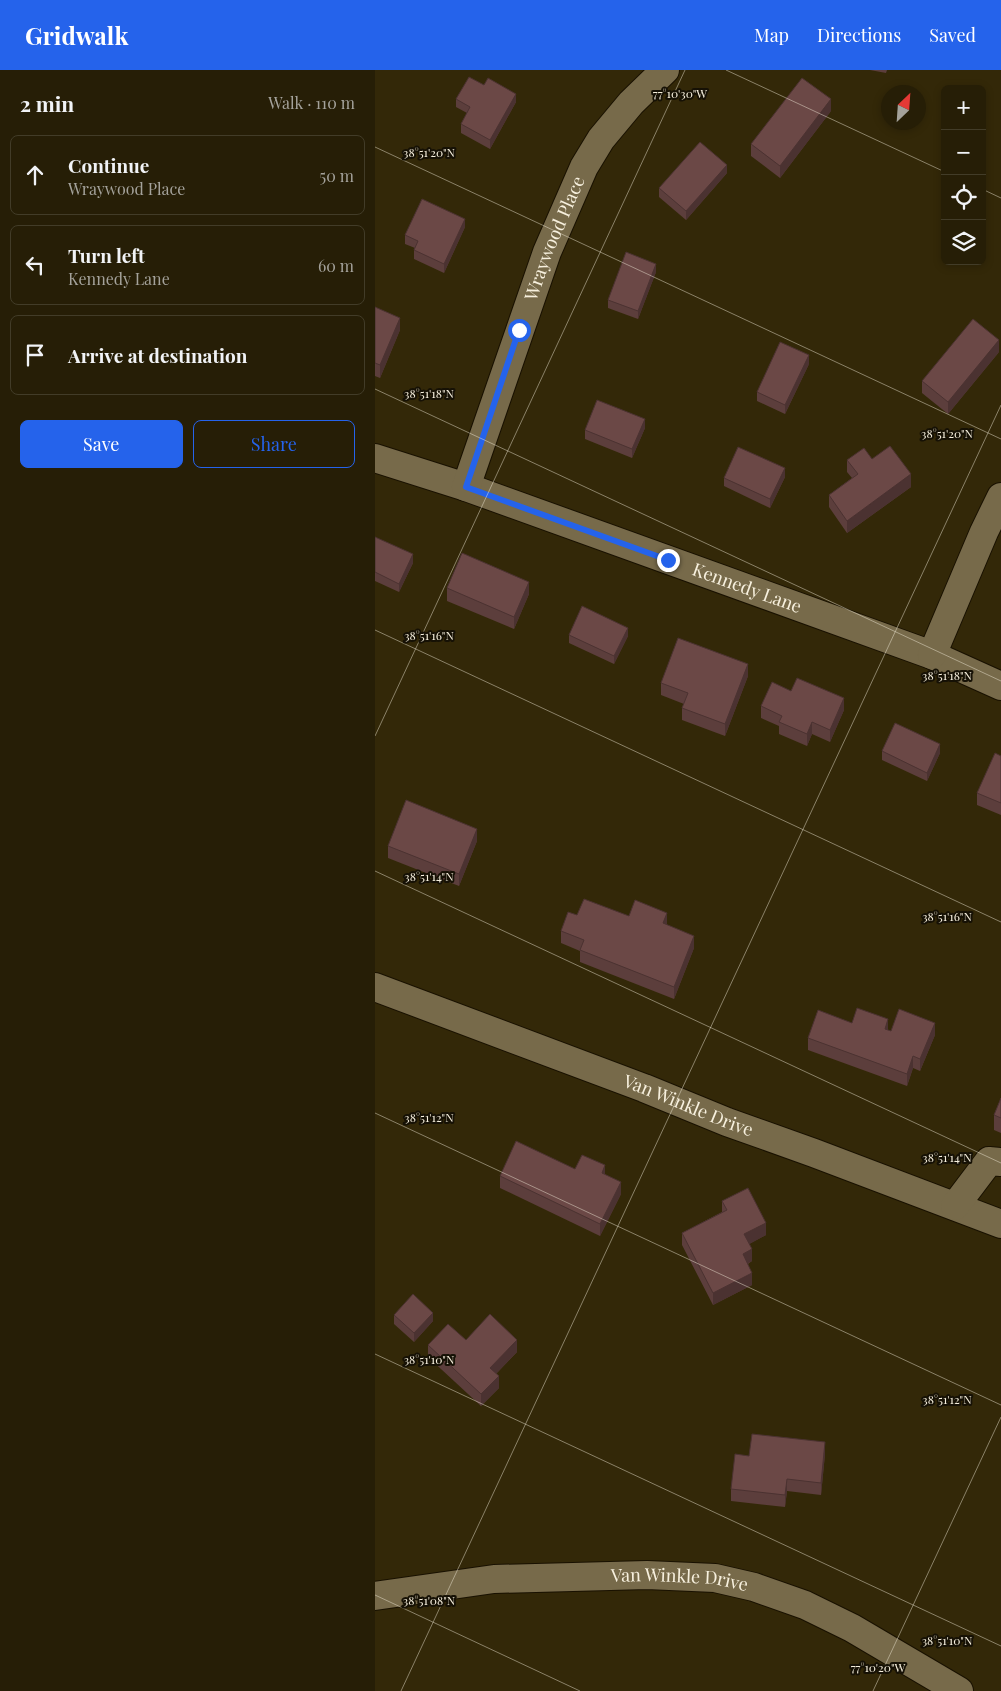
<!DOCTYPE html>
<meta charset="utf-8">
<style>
body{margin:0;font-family:"Playfair Display",serif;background:#2e2710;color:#f1f3f6}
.controls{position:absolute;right:15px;top:15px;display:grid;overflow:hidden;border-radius:8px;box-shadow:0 2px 8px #0003}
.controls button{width:45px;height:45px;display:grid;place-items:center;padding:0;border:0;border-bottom:1px solid #423c28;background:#261e06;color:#f1f3f6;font:25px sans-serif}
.compass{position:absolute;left:506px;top:15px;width:45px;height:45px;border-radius:50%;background:#261e06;box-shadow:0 2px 8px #0003;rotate:25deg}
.stop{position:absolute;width:15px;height:15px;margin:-11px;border:4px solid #2563eb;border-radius:50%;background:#fff}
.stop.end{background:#2563eb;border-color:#fff;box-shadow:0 1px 5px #0008}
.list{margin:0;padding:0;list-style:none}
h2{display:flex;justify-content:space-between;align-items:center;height:65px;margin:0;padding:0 20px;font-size:21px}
h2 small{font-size:16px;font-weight:400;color:#a4a29b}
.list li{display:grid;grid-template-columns:32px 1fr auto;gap:15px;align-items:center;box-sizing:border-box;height:80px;margin:0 10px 10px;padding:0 10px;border:1px solid #423c28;border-radius:8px}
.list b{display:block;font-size:19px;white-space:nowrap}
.list p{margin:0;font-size:16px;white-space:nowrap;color:#a4a29b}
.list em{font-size:16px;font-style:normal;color:#a4a29b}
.actions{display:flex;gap:10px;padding:15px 20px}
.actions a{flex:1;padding:11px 0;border:1px solid #2563eb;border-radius:8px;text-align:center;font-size:18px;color:#2563eb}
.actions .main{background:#2563eb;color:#fff}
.icon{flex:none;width:28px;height:28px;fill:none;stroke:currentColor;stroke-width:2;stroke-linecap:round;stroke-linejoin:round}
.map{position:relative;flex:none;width:626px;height:1621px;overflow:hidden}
header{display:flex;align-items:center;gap:30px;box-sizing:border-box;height:70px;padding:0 25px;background:#2563eb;color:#fff}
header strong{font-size:24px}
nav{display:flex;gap:28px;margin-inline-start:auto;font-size:18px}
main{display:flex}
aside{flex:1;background:#261e06}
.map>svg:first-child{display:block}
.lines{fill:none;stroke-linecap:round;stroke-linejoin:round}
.minor-casing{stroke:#191100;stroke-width:30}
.minor{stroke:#776a4a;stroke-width:28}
.wall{fill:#5c3e3c}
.shaded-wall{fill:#4b3231}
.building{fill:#6b4846;stroke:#4b3231}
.route{stroke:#2563eb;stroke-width:6}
.ticks{fill:none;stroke:#f7f0de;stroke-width:1;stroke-opacity:0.45}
.labels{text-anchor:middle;stroke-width:4;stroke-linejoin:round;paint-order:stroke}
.street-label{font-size:18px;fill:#f7f0de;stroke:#161105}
.ticks-label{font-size:12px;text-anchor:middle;fill:#f7f0de;stroke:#161105;stroke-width:4;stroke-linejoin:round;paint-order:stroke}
</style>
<header>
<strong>Gridwalk</strong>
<nav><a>Map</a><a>Directions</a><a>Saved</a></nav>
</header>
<main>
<aside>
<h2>2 min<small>Walk · 110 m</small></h2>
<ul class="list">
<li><svg class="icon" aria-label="ahead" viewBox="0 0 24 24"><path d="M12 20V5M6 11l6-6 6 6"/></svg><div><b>Continue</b><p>Wraywood Place</p></div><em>50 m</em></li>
<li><svg class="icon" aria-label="left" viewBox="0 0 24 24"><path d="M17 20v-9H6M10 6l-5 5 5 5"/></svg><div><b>Turn left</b><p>Kennedy Lane</p></div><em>60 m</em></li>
<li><svg class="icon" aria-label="arrive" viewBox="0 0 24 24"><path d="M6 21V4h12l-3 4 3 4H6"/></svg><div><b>Arrive at destination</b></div></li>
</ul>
<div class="actions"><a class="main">Save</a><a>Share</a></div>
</aside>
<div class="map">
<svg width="626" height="1621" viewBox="0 0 626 1621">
<rect width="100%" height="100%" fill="#332808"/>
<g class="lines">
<defs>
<g id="minor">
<path id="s1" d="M 0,388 L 91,417 L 557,585 L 626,616"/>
<path id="s2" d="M 91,417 L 172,182 L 209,97 L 226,69 L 256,33 L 290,0"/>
<polyline points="557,585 609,462 626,427"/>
<path id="s3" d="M 0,917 L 269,1018 L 352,1052 L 439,1083 L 626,1154"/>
<polyline points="580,1136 614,1091 626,1092"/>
<path id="s4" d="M 0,1526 L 119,1509 L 272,1505 L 340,1508 L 379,1517 L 430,1535 L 477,1558 L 584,1621"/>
</g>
</defs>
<use href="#minor" class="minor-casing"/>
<use href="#minor" class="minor"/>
</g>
<g class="wall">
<polygon points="495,0 512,0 511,3"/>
<polygon points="109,15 141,32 115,79 86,63 86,54 92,43 81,37 81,29"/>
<polygon points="456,41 405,108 376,86 376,74"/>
<polygon points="352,103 311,150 284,127 284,118"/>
<polygon points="90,157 69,203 39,189 39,180 40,178 30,174 30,165"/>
<polygon points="281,202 263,249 233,238 233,230"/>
<polygon points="0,237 25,260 5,308 0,306"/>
<polygon points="624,282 573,344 547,323 547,311"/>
<polygon points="434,294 410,344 382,331 382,322"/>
<polygon points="270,358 257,388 210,369 210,360"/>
<polygon points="497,389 536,417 472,463 454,437 454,425 477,408 472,402 472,390"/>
<polygon points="410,407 395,438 349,416 349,408"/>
<polygon points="0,467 38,493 24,522 0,511"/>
<polygon points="72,518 154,524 139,559 72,531"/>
<polygon points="194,565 253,566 239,594 194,573"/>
<polygon points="373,606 350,666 307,650 307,638 309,634 286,625 286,613"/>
<polygon points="416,621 469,640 455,672 437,664 432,676 404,664 404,656 386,648 386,636"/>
<polygon points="507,681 565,683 552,711 507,690"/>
<polygon points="626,686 626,745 602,735 602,723"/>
<polygon points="102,771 84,816 13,788 13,776"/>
<polygon points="202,845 254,846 292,855 319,878 299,929 205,892 205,881 186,873 186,861"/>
<polygon points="477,953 516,961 560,965 545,1001 538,998 532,1016 433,980 433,968"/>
<polygon points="626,1028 626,1063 619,1060 619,1045"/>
<polygon points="200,1099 230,1105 246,1124 225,1166 125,1118 125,1106"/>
<polygon points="347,1131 391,1165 374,1174 377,1191 373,1194 377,1215 338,1235 307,1175 307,1163 347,1142"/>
<polygon points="19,1245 58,1251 39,1272 19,1254"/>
<polygon points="91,1270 142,1282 121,1304 124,1318 106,1336 53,1287 53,1275"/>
<polygon points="450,1384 446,1425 412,1421 410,1437 356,1431 356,1419 374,1386"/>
</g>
<g class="shaded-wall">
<polygon points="141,24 141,32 115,79 115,70"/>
<polygon points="456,29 456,41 405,108 405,96"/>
<polygon points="352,95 352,103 311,150 311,141"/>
<polygon points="90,149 90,157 69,203 69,194"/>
<polygon points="281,194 281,202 263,249 263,241"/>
<polygon points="25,248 25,260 5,308 5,295"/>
<polygon points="624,270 624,282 573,344 573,332"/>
<polygon points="434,285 434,294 410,344 410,335"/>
<polygon points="270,349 270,358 257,388 257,379"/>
<polygon points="410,398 410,407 395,438 395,429"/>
<polygon points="536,404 536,417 472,463 472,451"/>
<polygon points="38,484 38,493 24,522 24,514"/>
<polygon points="154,512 154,524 139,559 139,547"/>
<polygon points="253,558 253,566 239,594 239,586"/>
<polygon points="373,594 373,606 350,666 350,654"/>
<polygon points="469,628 469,640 455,672 455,660"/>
<polygon points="437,652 437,664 432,676 432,664"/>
<polygon points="565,674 565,683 552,711 552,703"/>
<polygon points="102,759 102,771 84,816 84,804"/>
<polygon points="292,843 292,855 288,853"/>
<polygon points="319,866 319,878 299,929 299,917"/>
<polygon points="513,949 513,961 510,959"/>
<polygon points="560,953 560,965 545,1001 545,989"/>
<polygon points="538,986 538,998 532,1016 532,1004"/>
<polygon points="230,1095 230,1107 227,1103"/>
<polygon points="246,1112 246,1124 225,1166 225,1154"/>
<polygon points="391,1153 391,1165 369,1177 369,1164"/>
<polygon points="377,1179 377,1191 368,1196 368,1184"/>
<polygon points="377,1203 377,1215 338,1235 338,1223"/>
<polygon points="58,1243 58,1251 39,1272 39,1263"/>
<polygon points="142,1270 142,1282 115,1310 115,1298"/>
<polygon points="124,1306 124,1318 106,1336 106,1324"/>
<polygon points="450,1372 450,1384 446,1425 446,1413"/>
<polygon points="412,1409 412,1421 410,1437 410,1425"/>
</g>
<g class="building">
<polygon points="94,7 109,15 113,8 141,24 115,70 86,54 95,37 81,29"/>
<polygon points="427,8 456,29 405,96 376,74"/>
<polygon points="325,72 352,95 311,141 284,118"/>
<polygon points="47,129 90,149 69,194 39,180 43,171 30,165"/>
<polygon points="251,182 281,194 263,241 233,230"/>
<polygon points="0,237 25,248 5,295 0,293"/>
<polygon points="598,249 624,270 573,332 547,311"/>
<polygon points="405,272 434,285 410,335 382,322"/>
<polygon points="222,330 270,349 257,379 210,360"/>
<polygon points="515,376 536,404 472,451 454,425 483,404 472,390 489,378 497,389"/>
<polygon points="363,377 410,398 395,429 349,408"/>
<polygon points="0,467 38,484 24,514 0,502"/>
<polygon points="87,483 154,512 139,547 72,518"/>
<polygon points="207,536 253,558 239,586 194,565"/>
<polygon points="303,568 373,594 350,654 307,638 313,623 286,613"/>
<polygon points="422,608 469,628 455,660 437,652 432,664 404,652 407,646 386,636 397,612 416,621"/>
<polygon points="520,653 565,674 552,703 507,681"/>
<polygon points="620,683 626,686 626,733 602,723"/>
<polygon points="31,730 102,759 84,804 13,776"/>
<polygon points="209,829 254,846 260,830 292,843 288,853 319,866 299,917 205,880 209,870 186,861 193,842 202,845"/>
<polygon points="482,938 513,949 510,959 516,961 524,939 560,953 545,989 538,986 532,1004 433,968 443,940 477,953"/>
<polygon points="626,1028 626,1048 619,1045"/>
<polygon points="141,1071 200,1099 207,1085 230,1095 227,1103 246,1112 225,1154 125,1106"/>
<polygon points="373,1118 391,1153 369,1164 377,1179 368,1184 377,1203 338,1223 307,1163 352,1140 347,1131"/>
<polygon points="38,1224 58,1243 39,1263 19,1245"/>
<polygon points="115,1244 142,1270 115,1298 124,1306 106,1324 53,1275 73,1254 91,1270"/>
<polygon points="377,1364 450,1372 446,1413 412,1409 410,1425 356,1419 360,1384 374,1386"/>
</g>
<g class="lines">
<polyline class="route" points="144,260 91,417 293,490"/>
</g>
<path class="ticks" d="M 351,0 L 570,102M 0,77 L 626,369M 607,119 L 626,128M 0,319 L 626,611M 0,560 L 626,852M 0,666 L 310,0M 0,801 L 626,1093M 0,1043 L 626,1335M 0,1284 L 626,1576M 0,1525 L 205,1621M 26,1621 L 626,335M 498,1621 L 626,1347"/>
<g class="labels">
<g class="street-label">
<text dy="6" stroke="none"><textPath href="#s2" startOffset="264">Wraywood Place</textPath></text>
<text dy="6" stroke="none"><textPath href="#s1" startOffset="394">Kennedy Lane</textPath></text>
<text dy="6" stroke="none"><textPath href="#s3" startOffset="335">Van Winkle Drive</textPath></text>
<text dy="6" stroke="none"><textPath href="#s4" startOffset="306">Van Winkle Drive</textPath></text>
</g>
</g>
<g class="ticks-label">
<text x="305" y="28">77°10'30"W</text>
<text x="54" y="87">38°51'20"N</text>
<text x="54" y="328">38°51'18"N</text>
<text x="572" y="368">38°51'20"N</text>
<text x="54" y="570">38°51'16"N</text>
<text x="572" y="610">38°51'18"N</text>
<text x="54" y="811">38°51'14"N</text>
<text x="572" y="851">38°51'16"N</text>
<text x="54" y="1052">38°51'12"N</text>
<text x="572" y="1092">38°51'14"N</text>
<text x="54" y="1294">38°51'10"N</text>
<text x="572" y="1334">38°51'12"N</text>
<text x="54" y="1535">38°51'08"N</text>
<text x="572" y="1575">38°51'10"N</text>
<text x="503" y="1602">77°10'20"W</text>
</g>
</svg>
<div class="controls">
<button>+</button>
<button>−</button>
<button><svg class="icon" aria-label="locate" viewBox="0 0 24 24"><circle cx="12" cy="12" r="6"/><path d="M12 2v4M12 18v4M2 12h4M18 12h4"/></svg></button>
<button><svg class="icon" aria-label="layers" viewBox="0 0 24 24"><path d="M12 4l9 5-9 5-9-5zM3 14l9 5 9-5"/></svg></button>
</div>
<svg class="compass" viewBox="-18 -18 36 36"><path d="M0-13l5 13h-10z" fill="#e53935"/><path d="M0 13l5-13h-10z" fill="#a4a29b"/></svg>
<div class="stop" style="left:144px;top:260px"></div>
<div class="stop end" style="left:293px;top:490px"></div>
</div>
</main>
